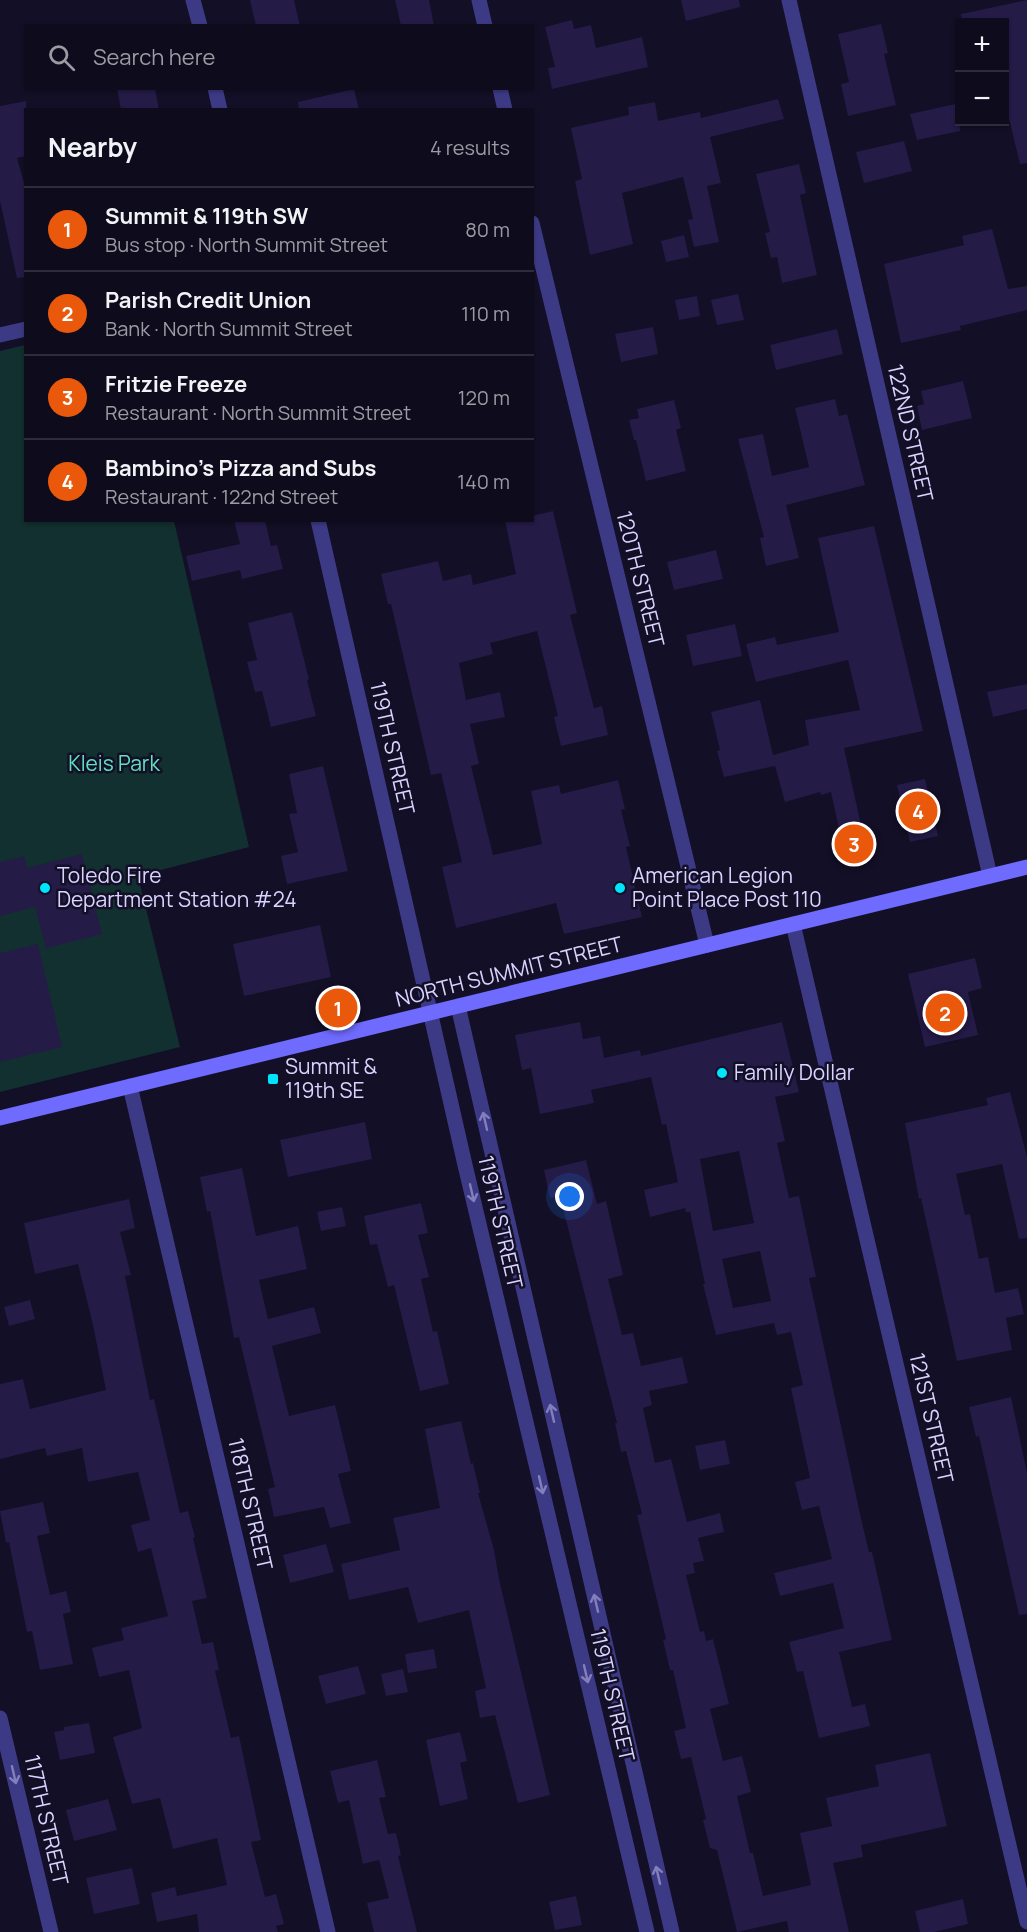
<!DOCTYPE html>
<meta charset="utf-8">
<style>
body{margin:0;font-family:Manrope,sans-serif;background:#1c1929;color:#f1f3f6}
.controls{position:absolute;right:18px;top:18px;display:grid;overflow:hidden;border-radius:0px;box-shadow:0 2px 4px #0004}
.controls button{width:54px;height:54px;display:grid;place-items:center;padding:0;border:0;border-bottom:2px solid #2e2b3b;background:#0e0b1c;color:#f1f3f6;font:30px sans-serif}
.you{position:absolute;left:570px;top:1197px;width:21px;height:21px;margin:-15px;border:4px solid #fff;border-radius:50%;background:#1a73e8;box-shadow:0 0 0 9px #1a73e833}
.badge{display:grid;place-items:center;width:39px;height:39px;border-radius:50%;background:#ea580c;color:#fff;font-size:20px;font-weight:700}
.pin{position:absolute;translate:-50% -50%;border:3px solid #fff;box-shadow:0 2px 6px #0006}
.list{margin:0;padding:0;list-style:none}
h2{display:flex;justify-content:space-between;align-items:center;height:78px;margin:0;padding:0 24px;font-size:26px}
h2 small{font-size:20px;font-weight:400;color:#9b9ba3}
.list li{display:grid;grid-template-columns:39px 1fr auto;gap:18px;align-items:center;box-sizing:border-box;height:84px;padding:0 24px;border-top:2px solid #2e2b3b}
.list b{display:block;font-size:22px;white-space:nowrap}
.list p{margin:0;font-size:20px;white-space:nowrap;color:#9b9ba3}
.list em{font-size:20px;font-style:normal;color:#9b9ba3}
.icon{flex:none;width:33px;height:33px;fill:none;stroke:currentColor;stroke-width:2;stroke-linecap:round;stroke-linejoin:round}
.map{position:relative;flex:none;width:1027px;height:1932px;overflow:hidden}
.search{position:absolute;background:#0e0b1c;box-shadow:0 2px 4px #0004;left:24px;top:24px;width:510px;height:66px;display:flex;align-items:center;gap:15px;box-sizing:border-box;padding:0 21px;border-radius:0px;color:#9b9ba3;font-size:22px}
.panel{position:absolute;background:#0e0b1c;box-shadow:0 2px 4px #0004;left:24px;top:108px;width:510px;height:414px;border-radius:0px}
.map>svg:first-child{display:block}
.green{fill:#12302f}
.building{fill:#241b47;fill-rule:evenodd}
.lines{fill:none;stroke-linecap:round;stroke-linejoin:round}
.minor{stroke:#3d3a85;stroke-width:15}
.secondary{stroke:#6f6bff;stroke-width:15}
.oneway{stroke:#837fbc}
.poi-dot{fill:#00e5ff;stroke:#130f26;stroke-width:2}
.labels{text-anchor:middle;stroke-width:5;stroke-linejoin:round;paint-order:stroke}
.street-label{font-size:21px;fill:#d9d4ff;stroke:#130f26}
.park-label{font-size:21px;fill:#5fe0c0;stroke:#130f26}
.poi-label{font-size:21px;fill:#d9d4ff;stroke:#130f26;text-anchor:start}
</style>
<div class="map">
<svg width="1027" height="1932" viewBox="0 0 1027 1932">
<rect width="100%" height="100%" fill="#130f26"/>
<polygon class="green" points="25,345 26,520 174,521 249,847 138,876 180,1047 0,1092 0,351"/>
<g class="building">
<polygon points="250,0 294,0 300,26 256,26"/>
<polygon points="395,0 429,0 434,26 401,26"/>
<polygon points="681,0 739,0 740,7 686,21"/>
<polygon points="1027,0 1027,163 1020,164 1005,102 1005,22 962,22 961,14"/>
<polygon points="572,20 574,29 591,25 596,48 642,37 648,67 552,89 548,68 555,67 545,27"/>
<polygon points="881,24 888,53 884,54 896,105 848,116 841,84 849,82 838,34"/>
<polygon points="117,88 155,88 159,110 121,110"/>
<polygon points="354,89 359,110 299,110 298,102"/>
<polygon points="778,99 784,119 710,137 721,183 707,186 719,242 694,247 688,220 693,219 683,177 622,193 633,244 590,255 575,181 582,179 571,128 629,115 628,107 655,102 658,121 700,112 701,118"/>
<polygon points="26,101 26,156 17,158 26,190 26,277 17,278 0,201 0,106"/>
<polygon points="960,103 960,131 917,140 910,114"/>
<polygon points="904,141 912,171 864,183 856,152"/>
<polygon points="799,164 806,193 800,195 817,275 782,283 777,257 771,258 765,233 770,232 756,174"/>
<polygon points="992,229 1008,289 1027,286 1027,310 960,326 961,330 901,343 884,264 964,245 962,236"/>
<polygon points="684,235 689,257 666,262 661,241"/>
<polygon points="738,294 744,320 717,325 711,300"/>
<polygon points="697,296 700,316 679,320 675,300"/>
<polygon points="653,327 658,354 621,362 615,334"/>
<polygon points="837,329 843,354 776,370 770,345"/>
<polygon points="963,381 972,418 922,430 917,406 924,404 921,391"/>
<polygon points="835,399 839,416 847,414 865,485 786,505 799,558 766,566 760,538 764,537 738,439 763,434 772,476 809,467 795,408"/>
<polygon points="674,400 681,428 676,430 686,471 646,481 636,440 634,440 629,420 639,418 637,409"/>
<polygon points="553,511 577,613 570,615 594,708 602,706 608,735 561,746 554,717 558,716 537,631 490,643 493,654 459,663 466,700 500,692 505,717 470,724 479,764 471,766 493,855 542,844 531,791 559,785 561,794 618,780 625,809 621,810 630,846 626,847 642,917 564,934 556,903 456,928 442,867 462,862 441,773 431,775 391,604 388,604 381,574 438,561 443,581 471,574 473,585 516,574 505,520 532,520 532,516"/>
<polygon points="234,520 265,520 271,546 277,545 283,569 242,579 240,570 192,581 186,556 240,544"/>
<polygon points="874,526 923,731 844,748 869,861 847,866 831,792 821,795 820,792 785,802 775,766 724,777 717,751 720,750 711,712 760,700 773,755 809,745 805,720 860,710 848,660 756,682 746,644 775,637 777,645 839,632 818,538"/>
<polygon points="716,550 723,579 674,590 667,562"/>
<polygon points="292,612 309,679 307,680 316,716 271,727 262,691 255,692 247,662 257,660 248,623"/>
<polygon points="735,624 742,656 693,666 686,635"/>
<polygon points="1027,684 1027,709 993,717 987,692"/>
<polygon points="323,766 348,871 287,884 281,856 298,852 289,814 297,813 289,774"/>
<polygon points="925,779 938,836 910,842 897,785"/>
<polygon points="82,854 102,934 46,948 35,907 0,916 0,862 24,856 27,868"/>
<polygon points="320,925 331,977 244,996 233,944"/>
<polygon points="38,944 62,1047 0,1062 0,953"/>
<polygon points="975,958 982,988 968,992 978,1035 925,1047 908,974"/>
<path d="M 580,1022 L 583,1039 L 600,1036 L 604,1058 L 640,1050 L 641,1056 L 782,1022 L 799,1092 L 775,1097 L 785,1141 L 777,1143 L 789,1198 L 799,1196 L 816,1277 L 809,1278 L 860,1514 L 869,1552 L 872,1552 L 892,1640 L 839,1652 L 852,1707 L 865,1704 L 870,1726 L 819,1738 L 803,1671 L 797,1672 L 789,1642 L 844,1628 L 833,1583 L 780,1596 L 774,1573 L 832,1559 L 819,1506 L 802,1510 L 795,1482 L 810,1478 L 791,1388 L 803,1385 L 791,1332 L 777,1335 L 774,1323 L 716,1335 L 703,1284 L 705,1284 L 690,1212 L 686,1212 L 685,1208 L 650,1217 L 644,1190 L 678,1182 L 666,1124 L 662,1125 L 651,1077 L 591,1090 L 594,1103 L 540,1114 L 531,1068 L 522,1070 L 515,1035 ZM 739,1151 L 754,1223 L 713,1231 L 700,1159 ZM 760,1251 L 771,1301 L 733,1308 L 722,1259 Z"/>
<polygon points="1010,1092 1027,1157 1027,1238 1019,1239 1002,1164 956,1174 965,1215 970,1214 979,1259 988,1257 995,1293 1018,1288 1024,1314 1006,1318 1012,1350 957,1361 921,1198 919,1199 905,1123 988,1105 986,1098"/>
<polygon points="365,1122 372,1159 288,1177 280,1140"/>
<polygon points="586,1160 597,1204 606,1201 623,1275 608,1279 622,1335 633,1333 641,1366 682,1357 688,1383 649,1391 652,1405 643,1408 655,1463 671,1459 687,1522 720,1513 724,1532 698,1538 704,1561 693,1563 695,1573 686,1575 700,1632 704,1631 706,1641 713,1639 729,1704 710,1709 723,1761 742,1756 751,1792 737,1796 750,1853 753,1853 763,1896 811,1885 800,1833 832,1826 826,1798 879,1786 875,1765 930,1753 947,1826 861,1845 863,1857 833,1863 849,1932 789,1932 787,1921 737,1932 717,1850 710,1848 703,1820 706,1819 691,1757 681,1759 674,1731 686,1728 673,1670 670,1670 663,1640 666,1639 637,1515 642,1514 626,1451 621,1452 615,1423 617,1423 560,1196 550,1198 544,1170"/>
<polygon points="242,1168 256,1236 298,1226 307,1269 259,1280 268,1319 314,1307 321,1333 272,1346 289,1416 335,1405 351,1471 338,1474 351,1523 330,1528 324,1507 274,1517 268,1489 275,1487 239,1337 234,1338 210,1211 207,1212 200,1177"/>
<polygon points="129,1199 135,1228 120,1232 131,1275 125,1276 150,1400 154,1399 180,1513 188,1511 195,1537 193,1538 207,1598 192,1601 202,1644 213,1642 219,1670 215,1671 231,1738 239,1736 261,1840 251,1842 265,1897 276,1894 284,1924 276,1926 278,1932 199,1932 197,1914 157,1922 151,1893 175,1887 177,1896 227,1885 217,1838 173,1849 160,1798 132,1804 113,1737 142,1728 129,1670 99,1677 92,1648 124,1640 121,1628 168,1616 151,1548 138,1552 131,1525 150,1520 138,1472 88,1482 82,1448 47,1456 45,1448 0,1459 0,1384 23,1379 30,1409 106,1390 93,1325 78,1264 35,1274 24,1223"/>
<polygon points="421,1203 428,1233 418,1235 429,1277 421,1279 433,1332 437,1331 449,1384 420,1391 394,1285 388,1287 377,1244 370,1245 364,1216"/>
<polygon points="342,1207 346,1226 321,1231 317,1212"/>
<polygon points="30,1300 35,1319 9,1326 4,1307"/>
<polygon points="1011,1397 1027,1473 1027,1614 1019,1615 979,1436 976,1437 969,1407"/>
<polygon points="461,1421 471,1464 473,1463 480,1493 478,1493 494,1550 499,1579 550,1795 518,1803 495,1715 480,1718 475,1691 486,1688 469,1610 418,1623 408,1587 349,1600 341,1564 400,1550 393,1518 440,1508 425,1429"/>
<polygon points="725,1440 730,1464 700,1470 695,1446"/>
<polygon points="43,1502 50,1533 37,1536 50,1595 66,1591 71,1612 63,1614 73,1664 40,1670 32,1631 27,1632 9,1542 6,1543 0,1511"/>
<polygon points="326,1544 334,1572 290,1583 283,1555"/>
<polygon points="434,1649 437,1668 408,1673 405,1654"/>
<polygon points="358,1666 366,1694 326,1704 318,1676"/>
<polygon points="403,1669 408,1692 386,1696 381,1674"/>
<polygon points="89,1723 95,1753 60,1760 54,1732 64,1730 64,1727"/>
<polygon points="460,1732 467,1761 460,1763 468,1799 440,1806 426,1740"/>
<polygon points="377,1760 386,1797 379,1798 388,1834 396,1833 401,1855 398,1856 417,1932 374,1932 367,1903 389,1898 379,1860 363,1864 349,1800 338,1803 330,1771"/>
<polygon points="108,1799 117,1830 74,1841 66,1810"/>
<polygon points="132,1868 140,1904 94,1914 86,1878"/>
<polygon points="576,1896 582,1925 555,1930 549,1902"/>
<polygon points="963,1899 968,1924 934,1932 920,1932 915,1911"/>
</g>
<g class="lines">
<g class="minor">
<polyline points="193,0 200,26"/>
<polyline points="479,0 485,26"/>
<polyline points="789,0 990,876"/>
<polyline points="215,88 220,110"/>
<polyline points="500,88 505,110"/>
<polyline points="532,223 707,945"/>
<polyline points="0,335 26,329"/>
<polyline points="318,520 465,1165 647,1932"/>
<polyline points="793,924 1027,1922"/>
<polyline points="458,1006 672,1932"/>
<polyline points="130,1086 328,1932"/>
<polyline points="0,1718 51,1932"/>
</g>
<polyline class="secondary" points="0,1118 1027,867"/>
</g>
<defs><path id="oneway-shaft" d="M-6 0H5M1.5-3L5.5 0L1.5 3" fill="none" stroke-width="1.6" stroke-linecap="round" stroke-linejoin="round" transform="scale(1.5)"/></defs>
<g class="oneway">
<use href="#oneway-shaft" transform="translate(485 1121) rotate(-103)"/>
<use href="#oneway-shaft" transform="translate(472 1193) rotate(77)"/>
<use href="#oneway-shaft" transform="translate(552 1413) rotate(-103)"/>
<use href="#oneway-shaft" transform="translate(541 1485) rotate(77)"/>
<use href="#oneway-shaft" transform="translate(596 1603) rotate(-103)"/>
<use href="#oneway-shaft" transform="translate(586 1674) rotate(77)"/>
<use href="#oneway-shaft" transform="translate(14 1775) rotate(77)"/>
<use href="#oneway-shaft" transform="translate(658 1875) rotate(-103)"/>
</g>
<g class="poi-dot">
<circle cx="45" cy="888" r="6"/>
<circle cx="620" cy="888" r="6"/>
<circle cx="722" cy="1073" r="6"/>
<rect x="267" y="1073" width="12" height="12" rx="3"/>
</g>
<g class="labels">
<g class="street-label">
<text transform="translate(910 433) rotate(77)" y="7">122ND STREET</text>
<text transform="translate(640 579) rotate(76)" y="7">120TH STREET</text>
<text transform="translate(392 748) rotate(77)" y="7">119TH STREET</text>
<text transform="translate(509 972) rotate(-14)" y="7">NORTH SUMMIT STREET</text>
<text transform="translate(500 1222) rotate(77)" y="7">119TH STREET</text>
<text transform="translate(931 1418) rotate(77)" y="7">121ST STREET</text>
<text transform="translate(250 1504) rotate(77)" y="7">118TH STREET</text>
<text transform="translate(612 1695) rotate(77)" y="7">119TH STREET</text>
<text transform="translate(46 1820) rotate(77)" y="7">117TH STREET</text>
</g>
<g class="park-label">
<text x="114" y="771">Kleis Park</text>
</g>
<g class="poi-label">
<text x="57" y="883">Toledo Fire<tspan x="57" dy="24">Department Station #24</tspan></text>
<text x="632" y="883">American Legion<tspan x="632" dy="24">Point Place Post 110</tspan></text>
<text x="285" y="1074">Summit &amp;<tspan x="285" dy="24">119th SE</tspan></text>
<text x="734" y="1080">Family Dollar</text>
</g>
</g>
</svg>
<div class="controls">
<button>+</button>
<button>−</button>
</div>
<div class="you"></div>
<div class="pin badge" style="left:338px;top:1008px">1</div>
<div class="pin badge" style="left:945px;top:1013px">2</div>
<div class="pin badge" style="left:854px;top:844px">3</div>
<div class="pin badge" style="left:918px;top:811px">4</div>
<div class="search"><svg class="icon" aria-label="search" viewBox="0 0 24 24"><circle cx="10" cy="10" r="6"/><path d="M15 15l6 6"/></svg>Search here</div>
<section class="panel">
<h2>Nearby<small>4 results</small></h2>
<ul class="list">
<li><span class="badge">1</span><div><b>Summit &amp; 119th SW</b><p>Bus stop · North Summit Street</p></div><em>80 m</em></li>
<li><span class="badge">2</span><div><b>Parish Credit Union</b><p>Bank · North Summit Street</p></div><em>110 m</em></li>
<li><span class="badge">3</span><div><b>Fritzie Freeze</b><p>Restaurant · North Summit Street</p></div><em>120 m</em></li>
<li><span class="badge">4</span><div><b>Bambino's Pizza and Subs</b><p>Restaurant · 122nd Street</p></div><em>140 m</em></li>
</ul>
</section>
</div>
